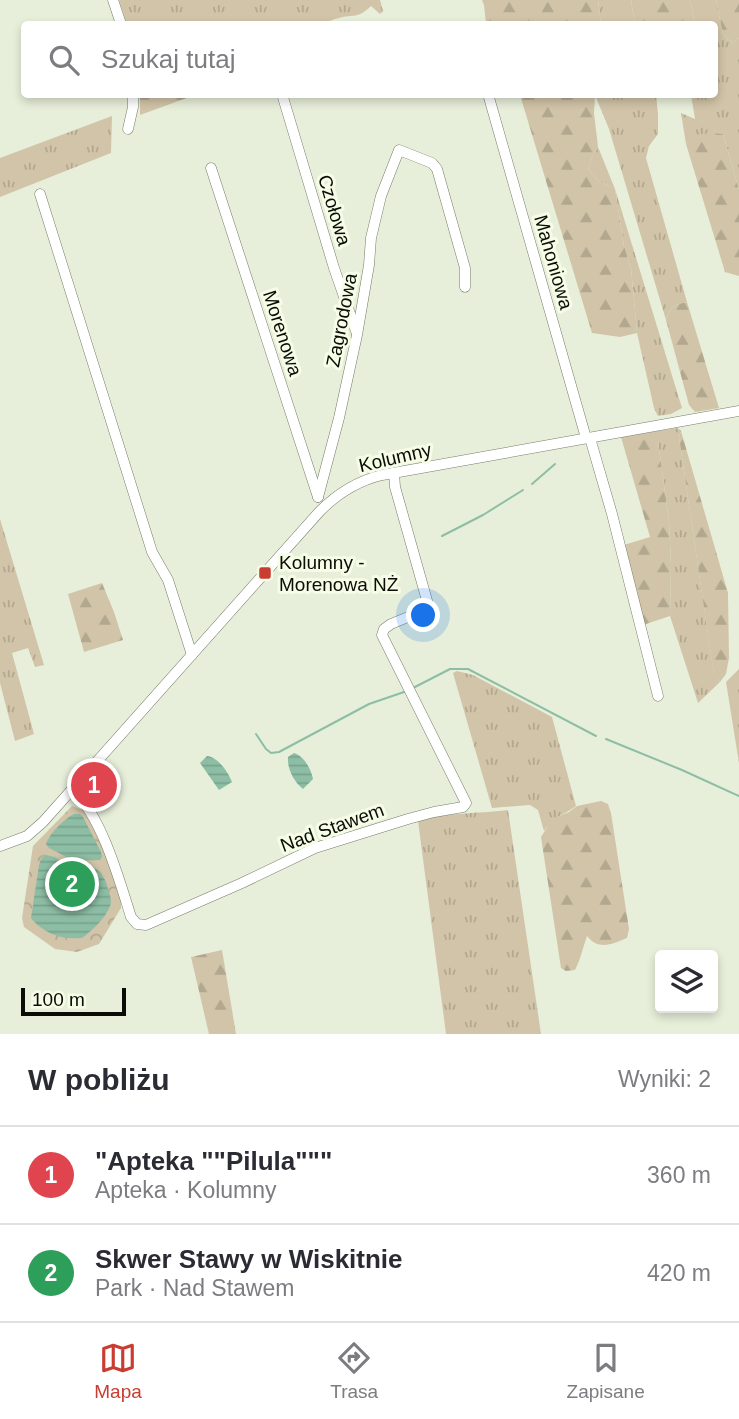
<!DOCTYPE html>
<html lang="pl">
<meta charset="utf-8">
<style>
body{margin:0;font-family:Helvetica,sans-serif;background:#f7f7f7;color:#2b2b33}
.controls{position:absolute;right:21px;bottom:21px;display:grid;overflow:hidden;border-radius:7px;box-shadow:0 4px 10px #0003}
.controls button{width:63px;height:63px;display:grid;place-items:center;padding:0;border:0;border-bottom:2px solid #e1e1e2;background:#fff;color:#2b2b33;font:35px sans-serif}
.scale{position:absolute;left:21px;bottom:18px;width:105px;box-sizing:border-box;padding-left:7px;border:4px solid #0a0c06;border-top:0;font-size:19px;line-height:24px;white-space:nowrap;color:#0a0c06;-webkit-text-stroke:5px #f5fde7;paint-order:stroke}
.you{position:absolute;left:424px;top:616px;width:24px;height:24px;margin:-18px;border:5px solid #fff;border-radius:50%;background:#1a73e8;box-shadow:0 0 0 10px #1a73e833}
.badge{display:grid;place-items:center;width:46px;height:46px;border-radius:50%;background:#c93c32;color:#fff;font-size:23px;font-weight:700}
.pin{position:absolute;translate:-50% -50%;border:4px solid #fff;box-shadow:0 2px 7px #0006}
.list{margin:0;padding:0;list-style:none}
h2{display:flex;justify-content:space-between;align-items:center;height:91px;margin:0;padding:0 28px;font-size:30px}
h2 small{font-size:23px;font-weight:400;color:#7c7c81}
.list li{display:grid;grid-template-columns:46px 1fr auto;gap:21px;align-items:center;box-sizing:border-box;height:98px;padding:0 28px;border-top:2px solid #e1e1e2}
.list b{display:block;font-size:26px;white-space:nowrap}
.list p{margin:0;font-size:23px;white-space:nowrap;color:#7c7c81}
.list em{font-size:23px;font-style:normal;color:#7c7c81}
.icon{flex:none;width:38px;height:38px;fill:none;stroke:currentColor;stroke-width:2;stroke-linecap:round;stroke-linejoin:round}
.map{position:relative;flex:none;width:739px;height:1034px;overflow:hidden}
.search{position:absolute;background:#fff;box-shadow:0 4px 10px #0003;left:21px;right:21px;top:21px;height:77px;display:flex;align-items:center;gap:18px;box-sizing:border-box;padding:0 24px;border-radius:7px;color:#7c7c81;font-size:26px}
.sheet{height:287px;background:#fff}
nav{display:flex;justify-content:space-around;align-items:center;box-sizing:border-box;height:98px;border-top:2px solid #e1e1e2;background:#fff;font-size:19px;color:#7c7c81}
nav a{display:grid;justify-items:center;gap:4px}
nav .on{color:#c93c32}
.map>svg:first-child{display:block}
.grass{fill:url(#grass-tufts)}
.forest{fill:url(#forest-firs)}
.park{fill:url(#park-crowns)}
.water{fill:url(#water-rules)}
.lines{fill:none;stroke-linecap:round;stroke-linejoin:round}
.stream{stroke:#8dbea5;stroke-width:2}
.minor-casing{stroke:#767d6a;stroke-width:11}
.minor{stroke:#fff;stroke-width:10}
.poi-dot{fill:#c93c32;stroke:#f5fde7;stroke-width:2.5}
.labels{text-anchor:middle;stroke-width:6;stroke-linejoin:round;paint-order:stroke}
.street-label{font-size:19px;fill:#0a0c06;stroke:#f5fde7}
.poi-label{font-size:19px;fill:#0a0c06;stroke:#f5fde7;text-anchor:start}
</style>
<div class="map">
<svg width="739" height="1034" viewBox="0 0 739 1034">
<defs>
<pattern id="grass-tufts" width="24" height="20" patternUnits="userSpaceOnUse" patternTransform="scale(1.75)"><rect width="24" height="20" fill="#d1c4a8"/><path d="M3 7l-1-3M5 7V3M7 7l1-3M15 17l-1-3M17 17v-4M19 17l1-3" fill="none" stroke="#b2a78f"/></pattern>
<pattern id="forest-firs" width="22" height="20" patternUnits="userSpaceOnUse" patternTransform="scale(1.75)"><rect width="22" height="20" fill="#d1c4a8"/><path d="M5 1l3.5 6h-7zM16 11l3.5 6h-7z" fill="#b2a78f"/></pattern>
<pattern id="park-crowns" width="20" height="18" patternUnits="userSpaceOnUse" patternTransform="scale(1.75)"><rect width="20" height="18" fill="#d1c4a8"/><path d="M2 6a3 3 0 1 1 6 0M12 15a3 3 0 1 1 6 0" fill="none" stroke="#b2a78f"/></pattern>
<pattern id="water-rules" width="6" height="5" patternUnits="userSpaceOnUse" patternTransform="scale(1.75)"><rect width="6" height="5" fill="#8dbea5"/><path d="M0 2.5h6" fill="none" stroke="#78a28d"/></pattern>
</defs>
<rect width="100%" height="100%" fill="#e7efda"/>
<g class="grass">
<path d="M 119,0 L 380,0 L 383,11 L 380,14 L 371,6 C 358,19 354,14 339,18 C 333,19 328,22 322,24 L 127,24 Z"/>
<polygon points="598,0 631,0 635,24 601,24"/>
<polygon points="690,0 716,0 723,34 732,43 739,38 739,190 723,134 696,135 686,144 681,113 695,119 691,95 714,94 714,24 695,24"/>
<path d="M 595,95 L 656,95 L 658,114 L 658,134 L 649,146 L 646,158 L 687,302 C 674,305 671,306 666,320 L 609,129 Z"/>
<polygon points="112,116 111,153 0,197 0,158"/>
<polygon points="598,147 615,189 682,408 671,414 658,416 654,408 637,333 631,268 624,246 615,189 598,181 588,169 592,158"/>
<polygon points="678,428 681,431 679,437 714,675 720,682 698,703 670,616 671,566 669,521 658,441 658,431"/>
<polygon points="0,519 44,665 35,667 28,648 12,653 34,734 15,741 0,683"/>
<polygon points="739,669 739,763 726,682"/>
<path d="M 457,671 L 473,675 L 552,717 L 576,806 C 561,817 556,814 544,831 L 538,810 L 530,805 L 492,808 L 453,673 Z"/>
<path d="M 508,810 L 541,1034 L 446,1034 L 418,821 C 449,812 476,814 508,810 Z"/>
</g>
<g class="forest">
<polygon points="482,0 598,0 601,24 486,24 484,5"/>
<polygon points="631,0 690,0 695,24 635,24"/>
<polygon points="716,0 739,0 739,38 732,43 723,34"/>
<polygon points="140,94 195,94 195,95 140,115"/>
<polygon points="520,95 595,95 594,113 598,147 592,158 588,169 598,181 615,189 624,246 631,268 637,333 620,337 592,333"/>
<polygon points="711,133 723,134 739,190 739,276 725,272 686,144 695,135"/>
<path d="M 687,302 L 719,408 L 695,412 L 689,405 L 666,320 C 671,306 674,305 687,302 Z"/>
<polygon points="658,431 658,441 669,521 671,566 670,616 643,625 624,545 650,537 621,437"/>
<polygon points="681,431 728,593 729,658 726,674 720,682 714,676 679,437"/>
<polygon points="102,583 114,612 123,640 84,652 68,594"/>
<path d="M 601,801 L 608,804 L 611,813 L 629,929 L 627,938 C 612,944 599,951 587,936 L 579,961 L 575,970 L 566,971 L 561,968 L 541,837 L 552,819 L 569,812 L 577,806 Z"/>
<polygon points="222,950 236,1034 209,1034 191,957"/>
</g>
<polygon class="park" points="72,806 85,811 108,856 121,897 121,908 99,944 77,952 55,949 24,927 22,918 33,846"/>
<g class="water">
<path d="M 294,753 C 304,756 311,769 313,779 L 303,789 C 294,782 287,769 288,757 Z"/>
<path d="M 207,756 C 218,757 228,772 232,782 L 219,790 L 200,763 Z"/>
<path d="M 74,814 L 80,814 L 83,817 L 101,852 L 102,857 L 100,860 L 74,861 L 49,848 L 46,844 C 49,834 64,819 74,814 Z"/>
<path d="M 46,855 L 55,857 L 67,865 C 62,876 55,890 76,888 L 79,884 L 79,869 L 93,867 C 100,871 104,876 107,885 C 108,890 111,896 111,902 C 109,915 93,930 82,938 C 62,940 44,934 31,918 L 39,865 L 41,859 Z"/>
</g>
<g class="lines">
<g class="stream">
<polyline points="532,484 555,464"/>
<polyline points="442,536 483,515 523,490"/>
<polyline points="413,688 450,669 468,669 596,736"/>
<polyline points="256,734 266,749 271,753 279,752 369,704 404,692"/>
<polyline points="606,739 682,770 739,796"/>
</g>
<defs>
<g id="minor">
<polyline points="113,0 121,24"/>
<polyline points="282,94 334,268 356,331"/>
<polyline points="488,94 586,438"/>
<polyline points="128,129 133,107 133,94"/>
<polyline points="211,168 318,497"/>
<polyline points="40,194 148,539 152,552 168,580 192,655"/>
<polyline points="590,438 612,514 658,696"/>
<polyline points="318,497 339,418 357,335 369,265 371,238 381,196 399,150 432,163 437,169 465,268 465,287"/>
<path d="M 73,790 C 102,817 119,879 131,917 L 137,924 L 146,925 L 242,883 L 315,848 L 408,819 L 434,812 L 463,807 L 466,803 L 382,635 L 384,629 L 391,624 L 425,610 L 428,604 L 395,487 L 394,473"/>
<path d="M 0,846 L 27,836 L 43,822 L 320,511 C 338,493 357,481 382,475 L 739,411"/>
</g>
</defs>
<use href="#minor" class="minor-casing"/>
<use href="#minor" class="minor"/>
</g>
<rect class="poi-dot" x="258" y="566" width="14" height="14" rx="3.5"/>
<g class="labels">
<g class="street-label">
<text transform="translate(335 210) rotate(73)" y="7">Czołowa</text>
<text transform="translate(554 262) rotate(74)" y="7">Mahoniowa</text>
<text transform="translate(341 320) rotate(-79)" y="7">Zagrodowa</text>
<text transform="translate(283 333) rotate(72)" y="7">Morenowa</text>
<text transform="translate(395 457) rotate(-13)" y="7">Kolumny</text>
<text transform="translate(332 827) rotate(-20)" y="7">Nad Stawem</text>
</g>
<g class="poi-label">
<text x="279" y="569">Kolumny -<tspan x="279" dy="22">Morenowa NŻ</tspan></text>
</g>
</g>
</svg>
<div class="controls">
<button><svg class="icon" aria-label="layers" viewBox="0 0 24 24"><path d="M12 4l9 5-9 5-9-5zM3 14l9 5 9-5"/></svg></button>
</div>
<div class="scale">100 m</div>
<div class="you"></div>
<div class="pin badge" style="left:94px;top:785px;background:#e0444e">1</div>
<div class="pin badge" style="left:72px;top:884px;background:#2e9e5b">2</div>
<div class="search"><svg class="icon" aria-label="search" viewBox="0 0 24 24"><circle cx="10" cy="10" r="6"/><path d="M15 15l6 6"/></svg>Szukaj tutaj</div>
</div>
<section class="sheet">
<h2>W pobliżu<small>Wyniki: 2</small></h2>
<ul class="list">
<li><span class="badge" style="background:#e0444e">1</span><div><b>&quot;Apteka &quot;&quot;Pilula&quot;&quot;&quot;</b><p>Apteka · Kolumny</p></div><em>360 m</em></li>
<li><span class="badge" style="background:#2e9e5b">2</span><div><b>Skwer Stawy w Wiskitnie</b><p>Park · Nad Stawem</p></div><em>420 m</em></li>
</ul>
</section>
<nav>
<a class="on"><svg class="icon" aria-label="map" viewBox="0 0 24 24"><path d="M3 6l6-2 6 2 6-2v14l-6 2-6-2-6 2zM9 4v14M15 6v14"/></svg>Mapa</a>
<a><svg class="icon" aria-label="directions" viewBox="0 0 24 24"><path d="M12 3l9 9-9 9-9-9zM9 14v-3h6M13 9l2 2-2 2"/></svg>Trasa</a>
<a><svg class="icon" aria-label="saved" viewBox="0 0 24 24"><path d="M7 4h10v16l-5-4-5 4z"/></svg>Zapisane</a>
</nav>
